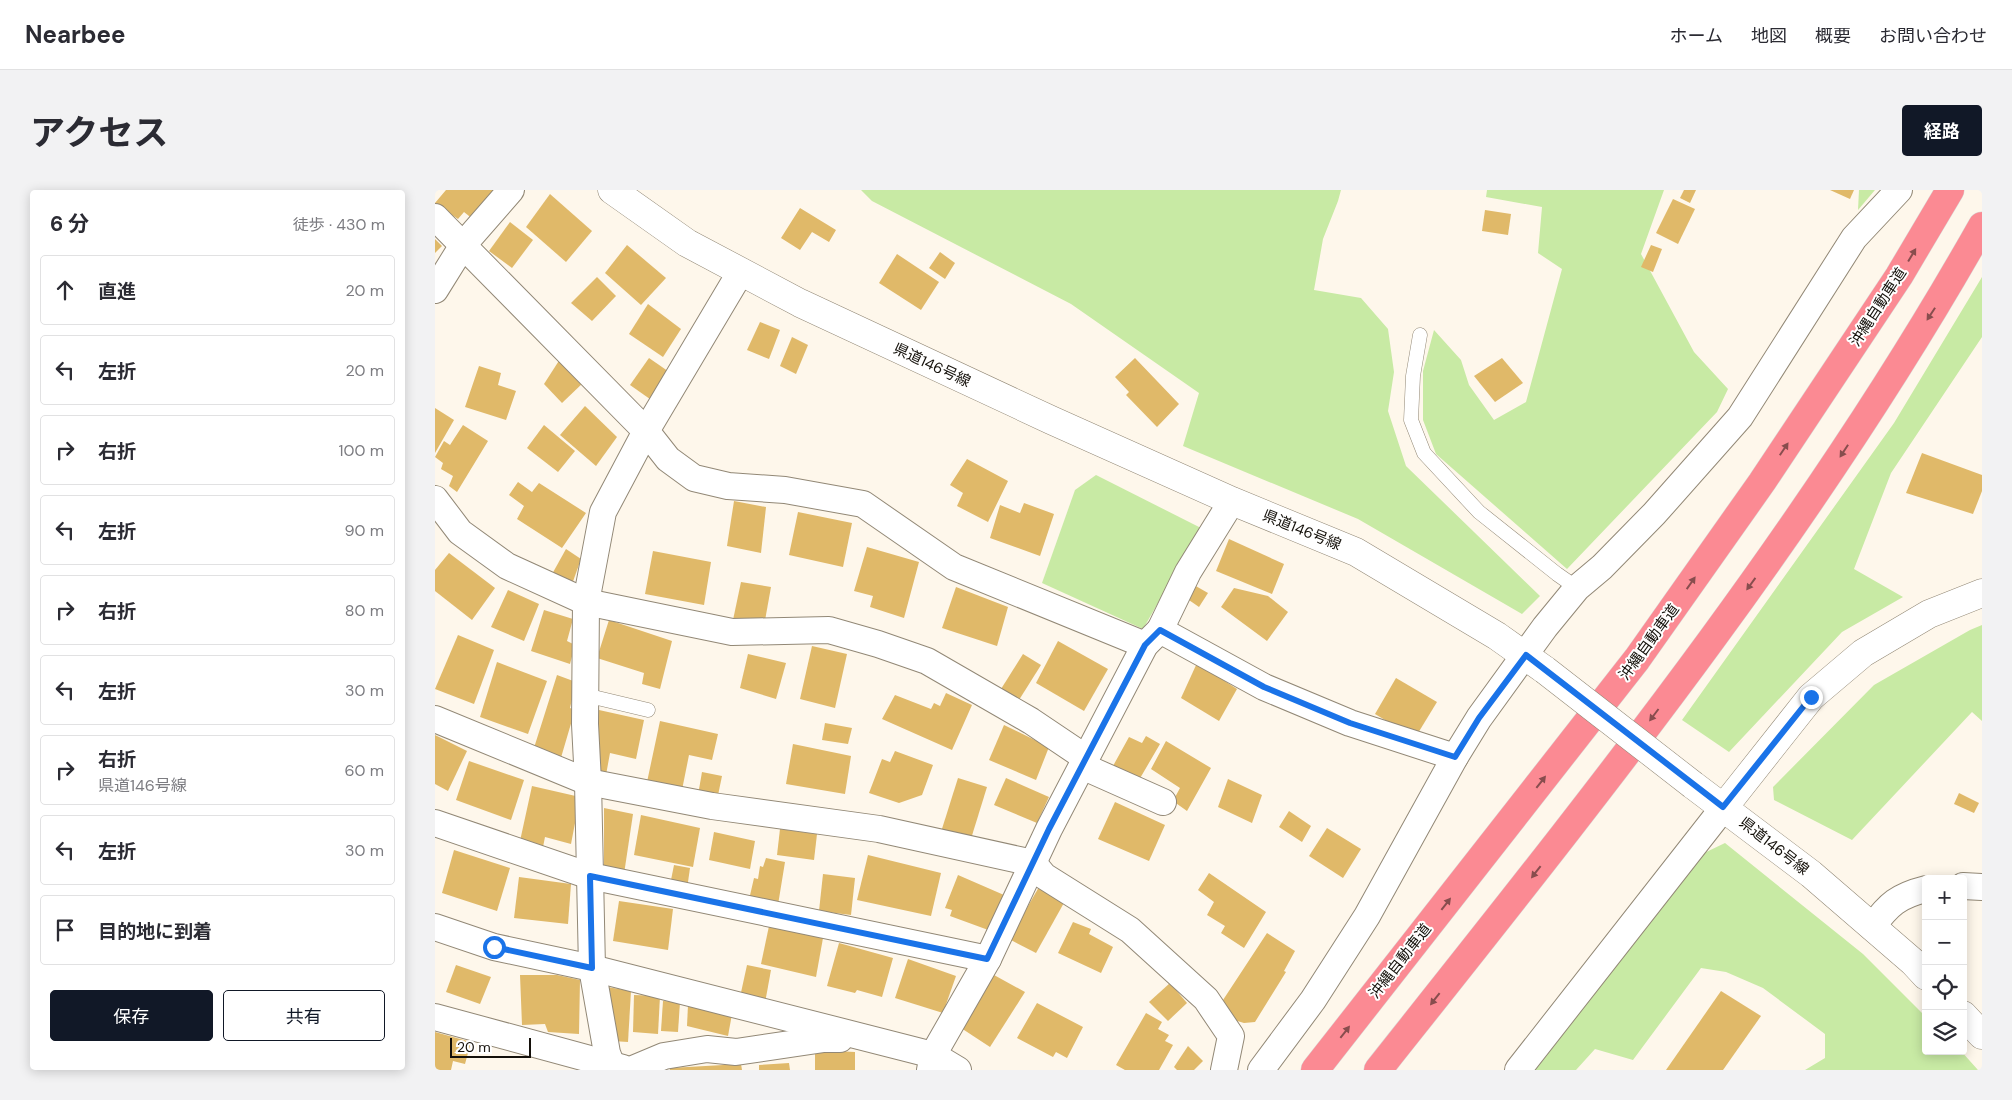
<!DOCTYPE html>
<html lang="ja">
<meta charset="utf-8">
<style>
body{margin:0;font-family:"DM Sans","Noto Sans JP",sans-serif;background:#f2f2f3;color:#2b2b33}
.controls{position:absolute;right:15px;bottom:15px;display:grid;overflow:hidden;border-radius:5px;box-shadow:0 2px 12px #0003}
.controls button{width:45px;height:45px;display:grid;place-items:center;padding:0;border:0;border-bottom:1px solid #e1e1e2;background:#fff;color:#2b2b33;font:25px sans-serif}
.scale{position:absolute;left:15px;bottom:12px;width:81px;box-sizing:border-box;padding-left:5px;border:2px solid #14100a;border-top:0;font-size:14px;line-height:18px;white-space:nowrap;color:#14100a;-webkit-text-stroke:4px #fff;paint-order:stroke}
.stop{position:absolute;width:15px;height:15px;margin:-11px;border:4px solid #1a73e8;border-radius:50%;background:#fff}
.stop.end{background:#1a73e8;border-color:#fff;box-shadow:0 1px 5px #0008}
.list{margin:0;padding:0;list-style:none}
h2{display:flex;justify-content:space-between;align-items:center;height:65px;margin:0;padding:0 20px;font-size:21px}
h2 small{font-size:16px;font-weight:400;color:#7c7c81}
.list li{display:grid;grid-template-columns:32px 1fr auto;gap:15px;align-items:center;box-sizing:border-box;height:70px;margin:0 10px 10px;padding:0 10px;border:1px solid #e1e1e2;border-radius:5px}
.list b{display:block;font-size:19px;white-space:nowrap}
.list p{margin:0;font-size:16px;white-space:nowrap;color:#7c7c81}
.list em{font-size:16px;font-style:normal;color:#7c7c81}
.actions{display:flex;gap:10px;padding:15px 20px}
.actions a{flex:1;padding:11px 0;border:1px solid #111827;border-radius:5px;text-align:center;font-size:18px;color:#111827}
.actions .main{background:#111827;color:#fff}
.icon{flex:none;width:28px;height:28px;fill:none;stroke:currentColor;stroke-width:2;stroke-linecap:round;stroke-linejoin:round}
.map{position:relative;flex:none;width:1547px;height:880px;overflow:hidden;border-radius:5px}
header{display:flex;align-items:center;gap:30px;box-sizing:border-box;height:70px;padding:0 25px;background:#fff;border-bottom:1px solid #e1e1e2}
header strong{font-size:24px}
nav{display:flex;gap:28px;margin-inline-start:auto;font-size:18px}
.intro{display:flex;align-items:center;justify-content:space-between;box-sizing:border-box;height:120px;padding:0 30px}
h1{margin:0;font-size:35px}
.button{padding:12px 22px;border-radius:5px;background:#111827;color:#fff;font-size:18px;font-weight:700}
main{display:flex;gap:30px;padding:0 30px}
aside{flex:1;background:#fff;border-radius:5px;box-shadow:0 2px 12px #0003}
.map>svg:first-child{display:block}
.green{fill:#c8eaa4}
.building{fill:#e0b969}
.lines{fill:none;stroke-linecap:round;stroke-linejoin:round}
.lane-casing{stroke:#928876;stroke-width:15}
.street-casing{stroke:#928876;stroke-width:28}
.secondary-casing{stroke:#928876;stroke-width:29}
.highway-casing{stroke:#d9d9d8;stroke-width:29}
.lane{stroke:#fff;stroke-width:14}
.street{stroke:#fff;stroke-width:26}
.secondary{stroke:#fff;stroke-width:28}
.highway{stroke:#fb8a93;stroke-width:28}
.secondary-bridge-casing{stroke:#928876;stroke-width:29;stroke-linecap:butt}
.secondary-bridge{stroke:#fff;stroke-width:28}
.oneway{fill:#884d4e}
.route{stroke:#1a73e8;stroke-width:6}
.labels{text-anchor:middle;stroke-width:4;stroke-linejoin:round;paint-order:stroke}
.street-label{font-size:15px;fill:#14100a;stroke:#fff}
</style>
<header>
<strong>Nearbee</strong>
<nav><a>ホーム</a><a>地図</a><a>概要</a><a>お問い合わせ</a></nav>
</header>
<div class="intro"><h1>アクセス</h1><a class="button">経路</a></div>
<main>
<aside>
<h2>6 分<small>徒歩 · 430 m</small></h2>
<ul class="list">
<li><svg class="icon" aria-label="ahead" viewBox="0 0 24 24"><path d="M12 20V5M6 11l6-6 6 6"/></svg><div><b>直進</b></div><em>20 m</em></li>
<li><svg class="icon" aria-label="left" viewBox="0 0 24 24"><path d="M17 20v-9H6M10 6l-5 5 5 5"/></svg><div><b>左折</b></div><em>20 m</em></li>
<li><svg class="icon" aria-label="right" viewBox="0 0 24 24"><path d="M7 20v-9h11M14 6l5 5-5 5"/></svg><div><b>右折</b></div><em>100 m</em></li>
<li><svg class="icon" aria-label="left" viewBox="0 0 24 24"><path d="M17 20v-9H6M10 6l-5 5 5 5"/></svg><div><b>左折</b></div><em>90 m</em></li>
<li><svg class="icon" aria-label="right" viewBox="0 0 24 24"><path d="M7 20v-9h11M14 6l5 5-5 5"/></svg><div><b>右折</b></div><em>80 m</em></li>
<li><svg class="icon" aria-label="left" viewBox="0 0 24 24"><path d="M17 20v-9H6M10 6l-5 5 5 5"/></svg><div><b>左折</b></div><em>30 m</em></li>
<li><svg class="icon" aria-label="right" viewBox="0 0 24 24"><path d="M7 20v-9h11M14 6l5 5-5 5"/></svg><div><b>右折</b><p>県道146号線</p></div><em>60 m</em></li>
<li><svg class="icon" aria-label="left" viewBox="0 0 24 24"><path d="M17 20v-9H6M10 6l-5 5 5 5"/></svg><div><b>左折</b></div><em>30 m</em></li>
<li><svg class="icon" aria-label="arrive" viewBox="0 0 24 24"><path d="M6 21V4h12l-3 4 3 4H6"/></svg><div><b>目的地に到着</b></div></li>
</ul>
<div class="actions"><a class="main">保存</a><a>共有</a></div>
</aside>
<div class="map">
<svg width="1547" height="880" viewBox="0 0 1547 880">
<rect width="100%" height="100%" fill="#fef7eb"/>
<g class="green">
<polygon points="426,0 906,0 903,11 888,49 879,100 926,108 953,139 959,182 953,221 971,276 1105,406 1087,424 923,329 748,256 764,203 636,114 437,11"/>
<polygon points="1052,0 1229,0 1206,64 1259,162 1293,199 1282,222 1132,379 1001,264 988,230 988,181 999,140 1026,170 1034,195 1059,230 1091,212 1127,79 1103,63 1107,17 1051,7"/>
<polygon points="1424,0 1440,0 1423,20"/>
<polygon points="1547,87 1547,147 1456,283 1419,379 1468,407 1407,442 1294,562 1247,530 1459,233"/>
<polygon points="661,285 766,338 708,439 607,393 640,300"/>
<polygon points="1547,435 1547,531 1537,522 1417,650 1339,610 1338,597 1439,495 1535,440"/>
<polygon points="1290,653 1428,764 1491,827 1491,861 1526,861 1543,880 1370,880 1390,868 1390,844 1328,798 1291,782 1266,778 1198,870 1160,859 1141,880 1096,880 1265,665"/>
</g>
<g class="building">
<polygon points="11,0 65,0 39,30 29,22 23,29 14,23 7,25 0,18 0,13"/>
<polygon points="1249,0 1261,0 1255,13 1245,8"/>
<polygon points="1395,0 1419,0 1415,9"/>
<polygon points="115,4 157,41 131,72 91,37"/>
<polygon points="1238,9 1260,19 1243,54 1221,43"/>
<polygon points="365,18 401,40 394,52 377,42 365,60 346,48"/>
<polygon points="1050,20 1076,24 1073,45 1047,41"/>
<polygon points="75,32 98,50 77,78 54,61"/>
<polygon points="0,49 7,56 0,63"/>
<polygon points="192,55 231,88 206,115 170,83"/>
<polygon points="1216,55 1227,59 1218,82 1206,77"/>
<polygon points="505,62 520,73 510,89 494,78"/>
<polygon points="462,64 504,92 486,120 444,93"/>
<polygon points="162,87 181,106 157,131 136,113"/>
<polygon points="213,114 246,139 228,167 194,144"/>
<polygon points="325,132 345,140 334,169 312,160"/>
<polygon points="357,147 373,155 361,184 345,176"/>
<polygon points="127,166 150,191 127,213 109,194"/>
<polygon points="214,168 240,186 222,214 195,195"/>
<polygon points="700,168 744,214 722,237 691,205 694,202 680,187"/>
<polygon points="1067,168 1088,193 1060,212 1039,186"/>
<polygon points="44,176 66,183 63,195 81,201 71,230 30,217"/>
<polygon points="150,216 182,247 161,276 125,245"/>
<polygon points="0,218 19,230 0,263"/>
<polygon points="28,235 53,251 22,302 14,296 18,286 6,279 8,273 0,267 9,251 15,255"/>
<polygon points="109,235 140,261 123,282 92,258"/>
<polygon points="1487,263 1547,285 1547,301 1538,324 1471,303"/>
<polygon points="532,269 573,291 553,332 522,316 528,303 515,295"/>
<polygon points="83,292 97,302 104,293 151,323 127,358 82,329 89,316 74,305"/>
<polygon points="299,311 331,317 326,363 292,356"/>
<polygon points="589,313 619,324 605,366 555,348 565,315 585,323"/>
<polygon points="363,322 417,333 408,377 354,365"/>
<polygon points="794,349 849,374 837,404 781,381"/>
<polygon points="432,357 484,372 469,428 435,417 438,406 419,401"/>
<polygon points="131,359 146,369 136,397 116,386"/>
<polygon points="218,361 276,372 269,415 210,404"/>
<polygon points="14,363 60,398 37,430 0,401 0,380"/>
<polygon points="306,392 336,397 329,436 298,430"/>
<polygon points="759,395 773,403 764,417 751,408"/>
<polygon points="521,397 573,417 562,456 507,438"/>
<polygon points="799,398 833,406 853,422 832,451 786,417"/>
<polygon points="73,400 104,414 89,451 56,437"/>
<polygon points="109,420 138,429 132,451 140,455 135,474 96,461"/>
<polygon points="174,430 237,451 225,499 207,494 209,483 162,468"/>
<polygon points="23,445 59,460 39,514 0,499"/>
<polygon points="623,451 673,479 649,521 601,493"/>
<polygon points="377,456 412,464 400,518 365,509"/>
<polygon points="313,464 351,473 341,509 305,498"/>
<polygon points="588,464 606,475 584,510 566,499"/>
<polygon points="62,472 112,491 93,544 45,527"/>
<polygon points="762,473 802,499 784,531 746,508"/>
<polygon points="122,485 141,492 135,518 140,520 125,571 98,561"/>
<polygon points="961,488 1002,512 980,548 940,524"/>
<polygon points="511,503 537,515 517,560 447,529 460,505 496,519 499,513 505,516"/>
<polygon points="155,518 209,530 201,569 175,563 171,585 155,582"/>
<polygon points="225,531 283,544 277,570 254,565 247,600 212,592"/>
<polygon points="390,533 417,538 413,554 387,550"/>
<polygon points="569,535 614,557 601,590 554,570"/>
<polygon points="0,545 32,561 13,601 0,594"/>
<polygon points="711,546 725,554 704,590 678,576 694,547 707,553"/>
<polygon points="731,551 776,578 752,621 738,611 745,598 716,579"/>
<polygon points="358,554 416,566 410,604 351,594"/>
<polygon points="460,561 498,575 487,605 464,613 434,603 447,569 455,572"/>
<polygon points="34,571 89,590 76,630 21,610"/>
<polygon points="267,582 287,586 282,610 263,605"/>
<polygon points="523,588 552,597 535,652 506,642"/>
<polygon points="571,588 614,607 602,633 559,615"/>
<polygon points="793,589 827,605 817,633 783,617"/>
<polygon points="97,596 145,607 136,654 110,647 108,657 85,651"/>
<polygon points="1524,603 1544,613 1539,623 1519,614"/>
<polygon points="680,612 730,635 714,671 663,649"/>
<polygon points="169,618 198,624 189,684 169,680"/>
<polygon points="854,621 876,636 867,652 844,637"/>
<polygon points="206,625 265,638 258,677 199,665"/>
<polygon points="892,638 926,659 908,688 874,666"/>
<polygon points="345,639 382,644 379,670 342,665"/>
<polygon points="279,642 320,651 315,679 274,670"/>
<polygon points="19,660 75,678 62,721 7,703"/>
<polygon points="433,665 506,683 496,726 422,710"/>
<polygon points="331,668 350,672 342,721 313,714 319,688 323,689 325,676 328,677"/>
<polygon points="239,675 255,678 252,699 235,695"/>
<polygon points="774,683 831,722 809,758 786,743 790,736 772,725 779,712 763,700"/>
<polygon points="388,684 420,688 416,725 384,721"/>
<polygon points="523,685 569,705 556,741 515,726 517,720 510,718"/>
<polygon points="84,687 136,694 133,734 79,728"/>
<polygon points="604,697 630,711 601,763 574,749"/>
<polygon points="184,711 238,719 233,760 178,751"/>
<polygon points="638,732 656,739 654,744 678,757 666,783 623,763"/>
<polygon points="334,736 388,748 381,787 326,774"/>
<polygon points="832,743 860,761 849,781 851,782 820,832 809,833 799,830 792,822 788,810"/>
<polygon points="404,753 458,768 447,807 422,800 420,803 392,796"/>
<polygon points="473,769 521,786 508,823 460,808"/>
<polygon points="21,775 56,787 45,814 11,802"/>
<polygon points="312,775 336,780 330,813 305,807"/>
<polygon points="85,785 122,785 145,790 144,844 113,842 110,834 87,835"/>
<polygon points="559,785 590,802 555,857 526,838"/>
<polygon points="735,793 752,813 733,831 714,812"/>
<polygon points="172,797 196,801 193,852 177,851"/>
<polygon points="1286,801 1326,826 1288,880 1231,880"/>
<polygon points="199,805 225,806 223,844 198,842"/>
<polygon points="228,811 245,812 243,842 226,841"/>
<polygon points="602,813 648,837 632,868 621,862 618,867 582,848"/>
<polygon points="253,815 297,824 293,846 252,836"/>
<polygon points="711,823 727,832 723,839 734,845 730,851 738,855 724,880 690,880 681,875"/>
<polygon points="0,842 36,852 30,874 18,871 16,880 0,880"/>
<polygon points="753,856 768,871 759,880 742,880 739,877"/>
<polygon points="380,860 420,862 420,880 380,880"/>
<polygon points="354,873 355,880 324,880 324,875"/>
<polygon points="306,874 307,880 235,880 235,878"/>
</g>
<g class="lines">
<defs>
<g id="lane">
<polyline points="985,145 978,186 976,230 989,263 1044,322 1122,384 1142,398"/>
<polyline points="150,505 213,520"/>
</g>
<g id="street">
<polyline points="0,27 211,241 233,269 259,288 293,296 350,300 428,314 519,377 710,455"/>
<polyline points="0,100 28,55 76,0"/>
<polyline points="0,309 25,342 72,376 151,412 297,442 394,440 443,454 492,471 596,531 651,568"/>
<polyline points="725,440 753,382 797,311"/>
<polyline points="0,529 153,592 277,616 444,639 598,673 609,686 695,740 771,809 796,846 789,880"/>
<polyline points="647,576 728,612"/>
<polyline points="0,633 155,686 553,769"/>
<polyline points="1528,696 1547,697"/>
<polyline points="0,737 59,757 157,778 498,865 523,880"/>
<path d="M 1437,737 C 1454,714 1463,706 1491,699"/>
<polyline points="0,827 188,878"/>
<polyline points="198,879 229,866 272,859 301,862 389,849 405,849"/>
<polyline points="176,880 177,876 172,863 157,778 153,592 150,534 151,412 168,322 211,241 305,83"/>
<polyline points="495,880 498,865 553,769 614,639 710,455 725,440 829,497 915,533 1020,567"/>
<polyline points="826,880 878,810 932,726 1020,567 1044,528 1110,437 1142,398 1167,377 1219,324 1305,227 1419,48 1464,0"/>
<polyline points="1083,880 1289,617"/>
</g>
<g id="secondary">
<polyline points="177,0 252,53 365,113 616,230 797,311 921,362 1062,446 1110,480"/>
<polyline points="1258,595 1376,684 1478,772 1491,786"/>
<polyline points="1289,617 1376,507 1428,463 1494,424 1547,403"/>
<polyline points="1528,825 1547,845"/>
</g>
<g id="highway">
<polyline points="880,880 1202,469 1327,292 1464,86 1515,0"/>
<path d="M 943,880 C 1158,609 1377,338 1547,36"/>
</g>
</defs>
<use href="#lane" class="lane-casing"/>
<use href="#street" class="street-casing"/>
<use href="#secondary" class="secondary-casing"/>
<use href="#highway" class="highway-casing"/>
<use href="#lane" class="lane"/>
<use href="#street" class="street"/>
<use href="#secondary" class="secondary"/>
<use href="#highway" class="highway"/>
<defs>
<polyline id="secondary-bridge" points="1110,480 1258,595"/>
</defs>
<use href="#secondary-bridge" class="secondary-bridge-casing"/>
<use href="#secondary-bridge" class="secondary-bridge"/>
</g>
<defs><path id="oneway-solid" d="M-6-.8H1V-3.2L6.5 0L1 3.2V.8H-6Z" transform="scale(1.25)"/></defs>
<g class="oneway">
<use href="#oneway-solid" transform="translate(1477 65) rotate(-59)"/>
<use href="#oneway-solid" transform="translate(1496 124) rotate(123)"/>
<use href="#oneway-solid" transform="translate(1349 259) rotate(-56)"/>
<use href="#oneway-solid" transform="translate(1409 261) rotate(123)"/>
<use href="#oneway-solid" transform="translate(1256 393) rotate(-55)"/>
<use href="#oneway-solid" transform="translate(1316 394) rotate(126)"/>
<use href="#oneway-solid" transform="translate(1219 525) rotate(127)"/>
<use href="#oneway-solid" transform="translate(1106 592) rotate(-52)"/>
<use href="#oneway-solid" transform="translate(1101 682) rotate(128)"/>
<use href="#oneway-solid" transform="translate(1011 714) rotate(-52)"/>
<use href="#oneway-solid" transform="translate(1000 809) rotate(128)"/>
<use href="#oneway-solid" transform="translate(910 842) rotate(-52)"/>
</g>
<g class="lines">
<polyline class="route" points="59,757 157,778 155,686 552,769 614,639 710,455 725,440 829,497 915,533 1020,567 1044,528 1091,465 1288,617 1376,507"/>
</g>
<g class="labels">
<g class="street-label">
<text transform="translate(1443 117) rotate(-57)" y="5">沖縄自動車道</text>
<text transform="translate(497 175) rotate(25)" y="5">県道146号線</text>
<text transform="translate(867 340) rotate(22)" y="5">県道146号線</text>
<text transform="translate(1214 452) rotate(-54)" y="5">沖縄自動車道</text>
<text transform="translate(1339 656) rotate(38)" y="5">県道146号線</text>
<text transform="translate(965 771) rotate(-52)" y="5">沖縄自動車道</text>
</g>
</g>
</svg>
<div class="controls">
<button>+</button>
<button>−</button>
<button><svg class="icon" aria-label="locate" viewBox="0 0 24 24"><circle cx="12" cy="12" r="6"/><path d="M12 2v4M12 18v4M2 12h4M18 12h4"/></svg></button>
<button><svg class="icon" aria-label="layers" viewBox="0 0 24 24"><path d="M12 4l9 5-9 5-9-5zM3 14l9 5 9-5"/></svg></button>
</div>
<div class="scale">20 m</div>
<div class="stop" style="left:59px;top:757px"></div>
<div class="stop end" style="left:1376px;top:507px"></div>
</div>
</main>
